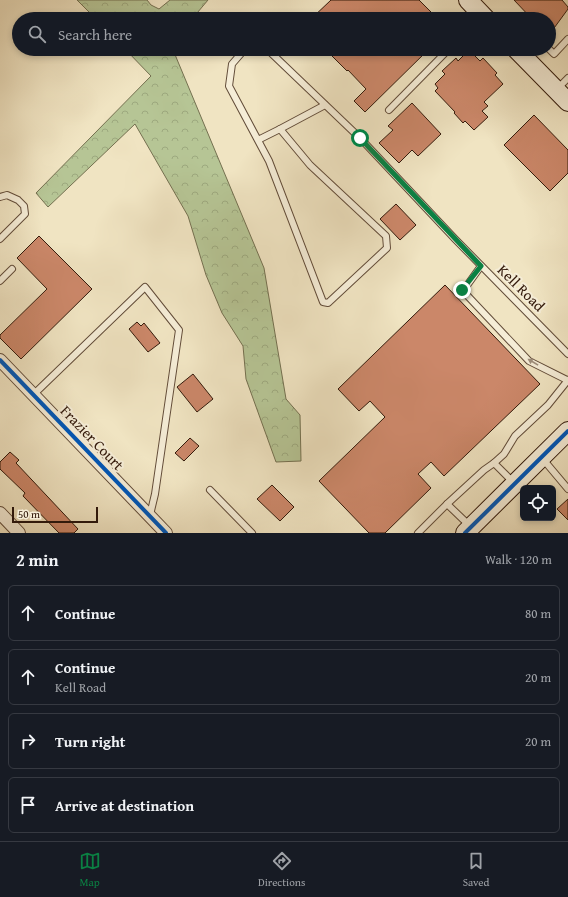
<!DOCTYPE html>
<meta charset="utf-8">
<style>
body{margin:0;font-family:"Gentium Book Plus",serif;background:#20242c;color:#f1f3f6}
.controls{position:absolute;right:12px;bottom:12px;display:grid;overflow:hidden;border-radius:6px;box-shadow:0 2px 6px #0003}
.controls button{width:36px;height:36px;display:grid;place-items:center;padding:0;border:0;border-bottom:1px solid #363941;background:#171b24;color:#f1f3f6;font:20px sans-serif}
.scale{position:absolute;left:12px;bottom:10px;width:86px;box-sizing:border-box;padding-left:4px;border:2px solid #331a0b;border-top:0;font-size:11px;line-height:14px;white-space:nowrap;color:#331a0b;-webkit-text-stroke:3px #f5edd7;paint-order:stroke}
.stop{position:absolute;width:12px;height:12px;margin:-9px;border:3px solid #0b8043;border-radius:50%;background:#fff}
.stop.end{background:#0b8043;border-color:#fff;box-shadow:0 1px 4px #0008}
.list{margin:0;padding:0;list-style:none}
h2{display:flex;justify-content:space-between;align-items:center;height:52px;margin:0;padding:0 16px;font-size:17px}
h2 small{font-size:13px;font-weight:400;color:#9ea1a6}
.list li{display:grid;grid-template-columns:26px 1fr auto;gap:12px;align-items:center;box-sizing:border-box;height:56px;margin:0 8px 8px;padding:0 8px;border:1px solid #363941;border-radius:6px}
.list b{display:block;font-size:15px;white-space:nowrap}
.list p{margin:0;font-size:13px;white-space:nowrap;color:#9ea1a6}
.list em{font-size:13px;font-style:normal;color:#9ea1a6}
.icon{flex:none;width:22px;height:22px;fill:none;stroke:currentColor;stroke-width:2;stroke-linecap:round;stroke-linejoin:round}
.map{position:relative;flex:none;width:568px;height:533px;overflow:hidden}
.search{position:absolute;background:#171b24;box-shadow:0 2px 6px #0003;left:12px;right:12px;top:12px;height:44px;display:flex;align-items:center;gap:10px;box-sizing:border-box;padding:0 14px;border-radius:22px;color:#9ea1a6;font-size:15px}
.sheet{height:308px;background:#171b24}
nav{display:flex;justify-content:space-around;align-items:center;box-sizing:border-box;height:56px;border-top:1px solid #363941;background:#171b24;font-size:11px;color:#9ea1a6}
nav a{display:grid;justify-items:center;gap:2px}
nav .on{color:#0b8043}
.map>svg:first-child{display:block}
.forest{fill:url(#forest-crowns);stroke:#747050}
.building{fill:#cb8769;stroke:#331a0b}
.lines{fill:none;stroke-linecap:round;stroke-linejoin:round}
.lane-casing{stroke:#624c39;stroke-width:8}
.street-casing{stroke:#624c39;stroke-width:14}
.secondary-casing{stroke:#331a0b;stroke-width:20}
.lane{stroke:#f5edd7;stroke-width:6}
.street{stroke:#f5edd7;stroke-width:12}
.secondary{stroke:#f5edd7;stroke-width:18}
.cycleway-casing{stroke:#f5edd7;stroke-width:6}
.cycleway{stroke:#0057b8;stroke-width:4}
.oneway{fill:#9e8e7b}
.route{stroke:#0b8043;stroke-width:5}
.labels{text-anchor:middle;stroke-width:4;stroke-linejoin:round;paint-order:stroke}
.street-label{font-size:15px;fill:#331a0b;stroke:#f5edd7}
</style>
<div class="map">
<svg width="568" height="533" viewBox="0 0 568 533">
<defs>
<pattern id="forest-crowns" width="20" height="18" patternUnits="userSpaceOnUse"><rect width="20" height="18" fill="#b6c595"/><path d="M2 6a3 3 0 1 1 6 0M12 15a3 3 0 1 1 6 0" fill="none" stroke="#9da97f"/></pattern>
</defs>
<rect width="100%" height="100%" fill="#f0e4c2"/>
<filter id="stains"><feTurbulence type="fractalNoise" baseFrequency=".005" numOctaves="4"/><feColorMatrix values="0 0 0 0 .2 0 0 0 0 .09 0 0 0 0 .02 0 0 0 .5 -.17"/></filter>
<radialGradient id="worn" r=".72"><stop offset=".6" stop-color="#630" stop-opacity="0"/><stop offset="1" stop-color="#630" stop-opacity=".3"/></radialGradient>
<g class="forest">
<polygon points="77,0 147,0 151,5 159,9 170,0 208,0 192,19 96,19"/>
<polygon points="125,49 173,49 176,57 264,268 286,399 300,415 301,461 276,462 246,379 243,346 222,313 206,275 188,216 135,124 48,207 36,193 151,76"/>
</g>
<g class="building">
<polygon points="331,0 419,0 438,19 311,19"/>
<polygon points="514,0 562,0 568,7 568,9 549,35 549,19 532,19"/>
<polygon points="325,49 429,49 365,112 354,101 366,89 348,70 347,71"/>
<polygon points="469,50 480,61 483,58 497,73 495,75 503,84 484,102 488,106 482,111 488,117 474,130 465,121 463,123 454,113 455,112 435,91 438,88 435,84 445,74 442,71 456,58 458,61"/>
<polygon points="412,103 441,134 418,156 412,150 399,163 379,143 393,130 388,126"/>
<polygon points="534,115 568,150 568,173 550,191 504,145"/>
<polygon points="396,204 416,225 400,240 380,219"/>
<polygon points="39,236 92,289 21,359 0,338 0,335 47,289 17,258"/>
<polygon points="445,285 540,384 444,476 431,462 418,474 431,488 385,533 369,533 319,481 385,417 370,401 359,411 338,389"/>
<polygon points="137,322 141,326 144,323 160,343 148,352 129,329"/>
<polygon points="193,374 213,399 197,412 177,387"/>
<polygon points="190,438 199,446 184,461 175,453"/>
<polygon points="10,452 19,460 16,463 78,529 74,533 59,533 23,496 25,493 0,469 0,462"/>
<polygon points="272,485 294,507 280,521 257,499"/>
<polygon points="568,499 568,520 557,509"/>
</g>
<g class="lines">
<defs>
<g id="lane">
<polyline points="245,49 232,64 229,86 269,161 323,302 328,303 387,248 386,236 310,165 280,129 258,140"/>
<polyline points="267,49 360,138 455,239 568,354"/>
<polyline points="549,49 554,54 568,39"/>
<polyline points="557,89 568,78"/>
<polyline points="389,110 449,49"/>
<polyline points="280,129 325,105"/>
<polyline points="0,197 7,195 18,200 24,206 25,214 0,239"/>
<polyline points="481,266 463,291 529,361 567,380"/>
<polyline points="0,281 12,269"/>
<polyline points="33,395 145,287 179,330 155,494 150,515"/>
<polyline points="542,458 568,489"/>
<polyline points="494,463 514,483"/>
<polyline points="210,490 252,533"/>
<polyline points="447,504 470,526"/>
<polyline points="418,533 447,504 484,470 494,463 504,454 515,436 548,405 568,380"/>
</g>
<g id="street">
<polyline points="0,360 166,533"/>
<polyline points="0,513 19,533"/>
</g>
<g id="secondary">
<polyline points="468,0 486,19"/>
<polyline points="516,49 568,102"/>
<polyline points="465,533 568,431"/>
</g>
</defs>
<use href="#lane" class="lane-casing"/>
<use href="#street" class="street-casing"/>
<use href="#secondary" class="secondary-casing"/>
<use href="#lane" class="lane"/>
<use href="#street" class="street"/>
<use href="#secondary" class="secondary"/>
<defs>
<g id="cycleway">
<polyline points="0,360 166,533"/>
<polyline points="465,533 568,431"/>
</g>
</defs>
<use href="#cycleway" class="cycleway-casing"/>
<use href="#cycleway" class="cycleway"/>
</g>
<defs><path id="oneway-solid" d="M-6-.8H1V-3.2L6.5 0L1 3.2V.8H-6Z"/></defs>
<use class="oneway" href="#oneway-solid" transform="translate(533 362) rotate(-149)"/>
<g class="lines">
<polyline class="route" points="360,138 481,266 462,290"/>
</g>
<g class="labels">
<g class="street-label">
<text transform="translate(521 288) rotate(45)" y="5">Kell Road</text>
<text transform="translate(92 438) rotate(46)" y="5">Frazier Court</text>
</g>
</g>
<rect width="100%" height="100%" filter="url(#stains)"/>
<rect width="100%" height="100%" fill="url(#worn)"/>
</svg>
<div class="controls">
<button><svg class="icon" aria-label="locate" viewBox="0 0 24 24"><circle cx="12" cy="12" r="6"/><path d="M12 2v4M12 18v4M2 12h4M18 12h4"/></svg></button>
</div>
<div class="scale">50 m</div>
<div class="stop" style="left:360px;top:138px"></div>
<div class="stop end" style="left:462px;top:290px"></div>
<div class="search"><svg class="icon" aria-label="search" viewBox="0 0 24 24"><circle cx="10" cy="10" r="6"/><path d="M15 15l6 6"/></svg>Search here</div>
</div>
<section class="sheet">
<h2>2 min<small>Walk · 120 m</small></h2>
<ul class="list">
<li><svg class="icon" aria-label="ahead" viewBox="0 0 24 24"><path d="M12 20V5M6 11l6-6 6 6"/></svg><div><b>Continue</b></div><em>80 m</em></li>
<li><svg class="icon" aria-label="ahead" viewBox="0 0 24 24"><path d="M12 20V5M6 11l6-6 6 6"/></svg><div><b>Continue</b><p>Kell Road</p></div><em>20 m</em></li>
<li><svg class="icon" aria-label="right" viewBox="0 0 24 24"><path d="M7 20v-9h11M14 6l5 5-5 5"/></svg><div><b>Turn right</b></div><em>20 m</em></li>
<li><svg class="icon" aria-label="arrive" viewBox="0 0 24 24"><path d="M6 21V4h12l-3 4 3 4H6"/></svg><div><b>Arrive at destination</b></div></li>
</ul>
</section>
<nav>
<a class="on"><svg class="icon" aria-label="map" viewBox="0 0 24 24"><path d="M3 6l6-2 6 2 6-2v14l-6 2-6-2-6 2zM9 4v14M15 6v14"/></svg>Map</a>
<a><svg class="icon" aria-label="directions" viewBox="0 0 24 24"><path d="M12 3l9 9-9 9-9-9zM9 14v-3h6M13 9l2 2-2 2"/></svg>Directions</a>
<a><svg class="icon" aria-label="saved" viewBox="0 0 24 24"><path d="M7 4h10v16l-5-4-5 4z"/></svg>Saved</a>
</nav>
